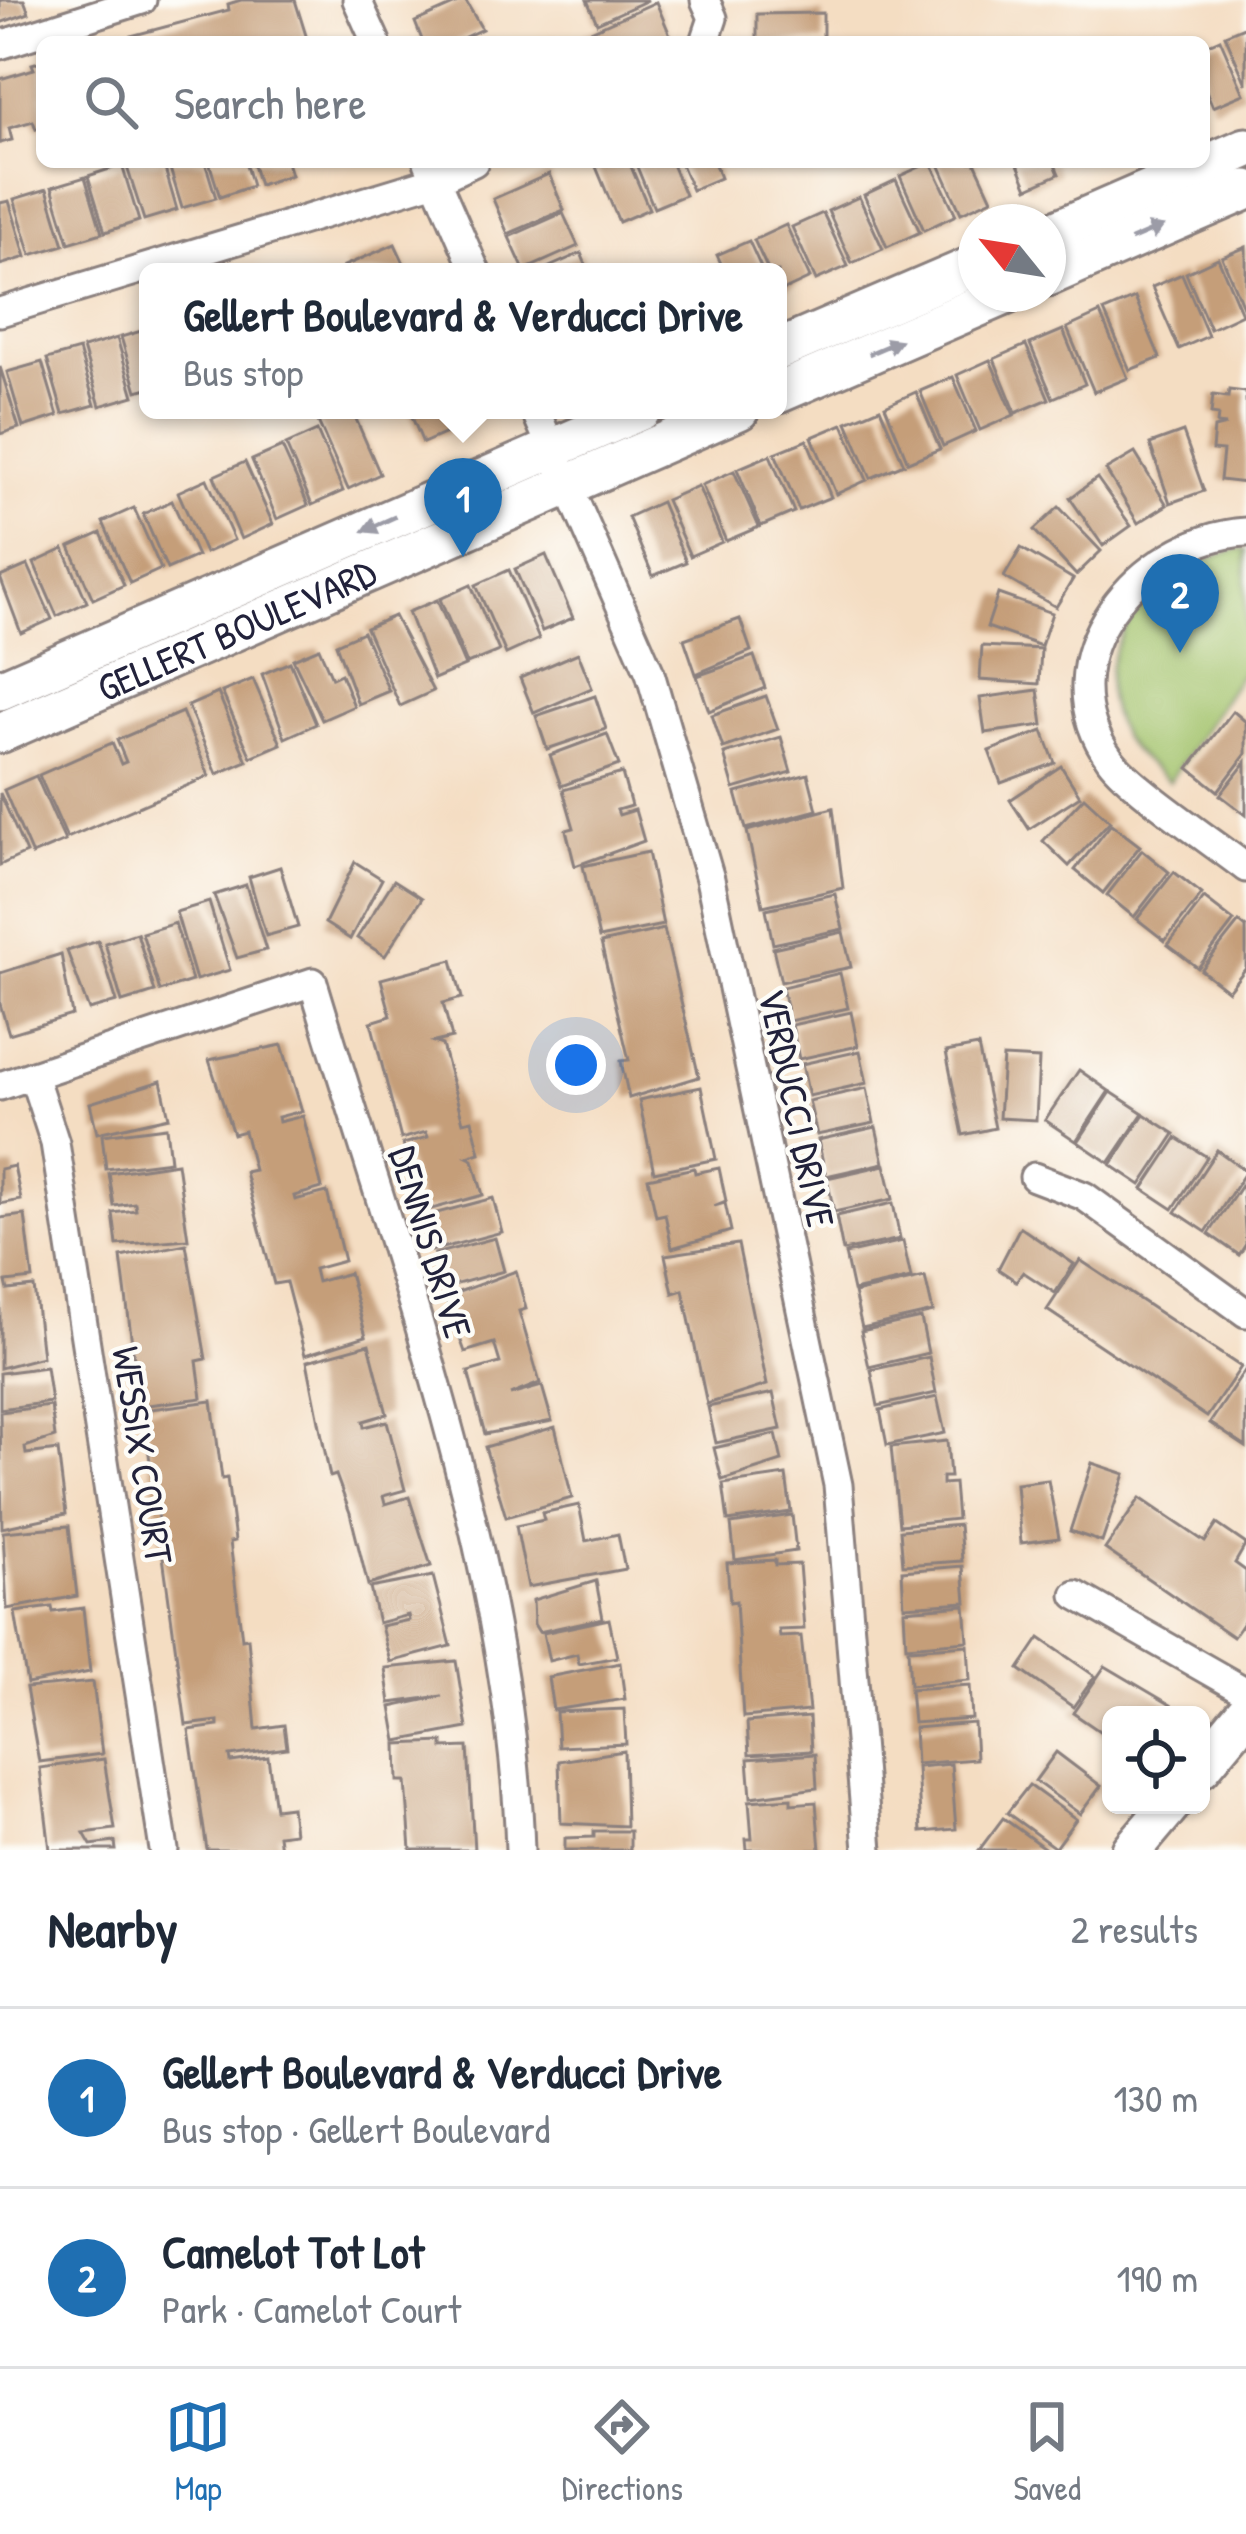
<!DOCTYPE html>
<meta charset="utf-8">
<style>
body{margin:0;font-family:"Patrick Hand",sans-serif;background:#f2f2f3;color:#1f2937}
.controls{position:absolute;right:36px;bottom:36px;display:grid;overflow:hidden;border-radius:18px;box-shadow:0 3px 9px #0004}
.controls button{width:108px;height:108px;display:grid;place-items:center;padding:0;border:0;border-bottom:3px solid #e0e1e3;background:#fff;color:#1f2937;font:60px sans-serif}
.compass{position:absolute;left:958px;top:204px;width:108px;height:108px;border-radius:50%;background:#fff;box-shadow:0 3px 9px #0004;rotate:300deg}
.you{position:absolute;left:576px;top:1065px;width:42px;height:42px;margin:-30px;border:9px solid #fff;border-radius:50%;background:#1a73e8;box-shadow:0 0 0 18px #1a73e833}
.badge{display:grid;place-items:center;width:78px;height:78px;border-radius:50%;background:#1f6fb2;color:#fff;font-size:39px;font-weight:700}
.pin{position:absolute;translate:-50% -99px;filter:drop-shadow(0 3px 6px #0008)}
.pin::after{content:'';position:absolute;top:63px;width:42px;height:36px;background:inherit;clip-path:polygon(0 0,100% 0,50% 100%)}
.popup{position:absolute;left:139px;top:263px;width:648px;height:156px;box-sizing:border-box;display:grid;place-content:center;border-radius:18px;background:#fff;filter:drop-shadow(0 3px 9px #0005);font-size:39px;white-space:nowrap;color:#747a83}
.popup b{font-size:45px;color:#1f2937}
.popup::after{content:'';position:absolute;left:50%;top:100%;margin-left:-24px;border:24px solid transparent;border-top-color:#fff}
.list{margin:0;padding:0;list-style:none}
h2{display:flex;justify-content:space-between;align-items:center;height:156px;margin:0;padding:0 48px;font-size:51px}
h2 small{font-size:39px;font-weight:400;color:#747a83}
.list li{display:grid;grid-template-columns:78px 1fr auto;gap:36px;align-items:center;box-sizing:border-box;height:180px;padding:0 48px;border-top:3px solid #e0e1e3}
.list b{display:block;font-size:45px;white-space:nowrap}
.list p{margin:0;font-size:39px;white-space:nowrap;color:#747a83}
.list em{font-size:39px;font-style:normal;color:#747a83}
.icon{flex:none;width:66px;height:66px;fill:none;stroke:currentColor;stroke-width:2;stroke-linecap:round;stroke-linejoin:round}
.map{position:relative;flex:none;width:1246px;height:1850px;overflow:hidden}
.search{position:absolute;background:#fff;box-shadow:0 3px 9px #0004;left:36px;right:36px;top:36px;height:132px;display:flex;align-items:center;gap:30px;box-sizing:border-box;padding:0 42px;border-radius:18px;color:#747a83;font-size:45px}
.sheet{height:516px;background:#fff}
nav{display:flex;justify-content:space-around;align-items:center;box-sizing:border-box;height:168px;border-top:3px solid #e0e1e3;background:#fff;font-size:33px;color:#747a83}
nav a{display:grid;justify-items:center;gap:6px}
nav .on{color:#1f6fb2}
.map>svg:first-child{display:block}
.green{fill:#a2c26a;stroke:#627252;stroke-width:3}
.building{fill:#c59e79}
.lines{fill:none;stroke-linecap:round;stroke-linejoin:round}
.street-casing{stroke:#8b807e;stroke-width:33}
.secondary-casing{stroke:#8b807e;stroke-width:45}
.street{stroke:#fff;stroke-width:27}
.secondary{stroke:#fff;stroke-width:39}
.oneway{fill:#9c9ca7}
.labels{text-anchor:middle;stroke-width:9;stroke-linejoin:round;paint-order:stroke}
.street-label{font-size:39px;fill:#22223b;stroke:#fdfcf7}
</style>
<div class="map">
<svg width="1246" height="1850" viewBox="0 0 1246 1850">
<rect width="100%" height="100%" fill="#fdfcf7"/>
<filter id="ink" filterUnits="userSpaceOnUse"><feTurbulence type="fractalNoise" baseFrequency=".00833" numOctaves="2"/><feDisplacementMap in="SourceGraphic" scale="24" xChannelSelector="R" yChannelSelector="G"/><feConvolveMatrix kernelMatrix="1 2 1 2 8 2 1 2 1" color-interpolation-filters="sRGB"/></filter>
<filter id="wash" filterUnits="userSpaceOnUse"><feTurbulence type="fractalNoise" baseFrequency=".004" numOctaves="4" result="noise"/><feDisplacementMap in="SourceGraphic" scale="48" xChannelSelector="R" yChannelSelector="G"/><feGaussianBlur stdDeviation="2.7" result="paint"/><feColorMatrix in="noise" values="0 0 0 0 0 0 0 0 0 0 0 0 0 0 0 0 0 1.4 0 .05"/><feComposite in="paint" operator="in"/></filter>
<g filter="url(#wash)">
<rect width="100%" height="100%" fill="#f4ddc2"/>
<path class="green" d="M 1239,549 L 1246,550 L 1246,666 L 1169,782 C 1154,768 1131,753 1122,736 C 1076,649 1158,569 1239,549 Z"/>
<g id="blocks">
<g class="building">
<polygon points="0,0 24,0 29,13 0,23"/>
<polygon points="241,0 295,0 308,42 129,42 127,37 229,10 228,4"/>
<polygon points="465,0 482,29 454,42 423,42 415,22"/>
<polygon points="587,0 648,0 597,23"/>
<polygon points="656,2 670,35 654,42 577,42 575,38"/>
<polygon points="823,13 823,42 757,42 757,14"/>
<polygon points="1246,26 1246,84 1225,35"/>
<polygon points="1220,39 1244,94 1213,107 1204,86 1204,46"/>
<polygon points="42,61 42,127 36,129 33,121 9,128 12,140 0,143 0,79 34,69 32,64"/>
<polygon points="163,162 177,210 144,220 126,164"/>
<polygon points="168,162 205,162 216,198 182,208"/>
<polygon points="209,162 245,162 252,186 220,197"/>
<polygon points="252,162 287,162 291,175 259,185"/>
<polygon points="594,162 629,162 649,209 619,222"/>
<polygon points="635,162 671,162 685,195 654,208"/>
<polygon points="680,162 714,162 720,178 692,190"/>
<polygon points="931,162 956,215 924,230 900,176"/>
<polygon points="938,162 975,162 992,199 961,213"/>
<polygon points="1017,162 1054,162 1059,174 1028,188"/>
<polygon points="122,165 139,221 105,232 88,176"/>
<polygon points="549,174 564,210 508,234 493,199"/>
<polygon points="85,177 102,233 69,243 52,187"/>
<polygon points="896,180 920,232 887,247 864,195"/>
<polygon points="47,189 64,245 31,255 14,199"/>
<polygon points="859,197 883,249 852,263 828,211"/>
<polygon points="9,201 26,257 0,265 0,203"/>
<polygon points="563,213 578,246 524,270 509,237"/>
<polygon points="823,213 848,266 816,280 792,227"/>
<polygon points="786,225 810,278 778,293 778,272 769,272 754,240"/>
<polygon points="749,241 763,272 725,272 717,255"/>
<polygon points="395,244 408,272 347,272 344,266"/>
<polygon points="1246,247 1246,314 1222,257"/>
<polygon points="581,253 589,272 538,272"/>
<polygon points="1218,258 1242,314 1210,329 1186,273"/>
<polygon points="1182,274 1208,336 1179,349 1152,287"/>
<polygon points="1135,298 1160,358 1130,370 1104,311"/>
<polygon points="1100,313 1128,378 1094,392 1067,328"/>
<polygon points="148,329 148,388 137,391 121,337"/>
<polygon points="1063,330 1085,384 1053,398 1030,344"/>
<polygon points="117,338 134,396 100,406 83,348"/>
<polygon points="1026,345 1049,399 1016,413 994,359"/>
<polygon points="79,350 95,405 63,414 47,359"/>
<polygon points="990,360 1014,415 980,430 957,375"/>
<polygon points="42,362 58,416 23,427 7,372"/>
<polygon points="0,367 19,428 0,434"/>
<polygon points="953,377 976,431 943,446 920,391"/>
<polygon points="1229,390 1246,392 1246,483 1220,480 1223,451 1212,450 1214,428 1226,425 1217,424 1218,415 1211,414 1213,395 1228,397"/>
<polygon points="916,392 940,449 908,462 885,406"/>
<polygon points="880,408 904,464 871,478 847,422"/>
<polygon points="313,410 352,410 380,474 348,489"/>
<polygon points="409,410 468,410 473,421 423,443"/>
<polygon points="843,424 867,480 836,494 812,437"/>
<polygon points="317,431 343,491 312,505 286,445"/>
<polygon points="1183,432 1204,491 1170,503 1150,444"/>
<polygon points="807,440 831,497 799,510 775,453"/>
<polygon points="282,447 308,505 277,519 252,460"/>
<polygon points="1135,453 1167,505 1138,523 1106,470"/>
<polygon points="770,455 794,512 761,526 737,469"/>
<polygon points="245,462 273,524 241,539 214,476"/>
<polygon points="734,471 759,527 726,541 702,485"/>
<polygon points="1097,478 1131,526 1103,546 1070,498"/>
<polygon points="207,479 234,540 205,553 178,492"/>
<polygon points="698,486 722,542 690,556 666,500"/>
<polygon points="172,501 197,556 167,569 143,514"/>
<polygon points="661,502 686,562 653,576 628,517"/>
<polygon points="1059,507 1101,551 1076,575 1034,530"/>
<polygon points="134,508 161,569 130,583 103,522"/>
<polygon points="101,533 124,585 93,599 70,547"/>
<polygon points="1021,548 1073,579 1056,607 1004,577"/>
<polygon points="64,549 87,602 57,616 34,563"/>
<polygon points="546,555 573,618 542,631 515,569"/>
<polygon points="28,565 52,619 21,633 0,577"/>
<polygon points="509,570 539,639 506,654 476,585"/>
<polygon points="471,585 499,651 467,664 440,599"/>
<polygon points="998,594 1052,613 1041,646 987,627"/>
<polygon points="437,600 465,666 434,679 408,612"/>
<polygon points="394,616 433,691 400,706 366,628"/>
<polygon points="740,619 751,651 696,674 684,639"/>
<polygon points="363,632 389,691 358,704 336,644"/>
<polygon points="982,646 1041,649 1039,684 980,680"/>
<polygon points="319,648 332,678 341,674 354,706 322,720 293,659"/>
<polygon points="578,653 592,688 534,713 520,678"/>
<polygon points="754,656 765,688 709,711 697,676"/>
<polygon points="290,662 316,724 285,738 262,674"/>
<polygon points="253,679 281,744 251,757 222,692"/>
<polygon points="1038,690 1043,725 985,733 980,698"/>
<polygon points="218,693 247,761 217,774 188,706"/>
<polygon points="595,696 606,729 547,749 536,716"/>
<polygon points="766,696 778,729 723,748 712,715"/>
<polygon points="1233,711 1246,722 1246,754 1218,791 1189,768"/>
<polygon points="182,712 209,776 67,838 39,775 112,743 121,764 126,762 117,740"/>
<polygon points="1043,731 1055,763 1001,783 989,751"/>
<polygon points="607,734 619,765 561,786 550,755"/>
<polygon points="781,737 791,772 734,789 724,754"/>
<polygon points="1246,762 1246,815 1220,795"/>
<polygon points="1061,766 1080,796 1029,829 1010,800"/>
<polygon points="622,773 631,806 617,810 619,815 635,810 644,841 575,866 566,830 574,828 563,790"/>
<polygon points="808,774 817,810 746,829 736,793"/>
<polygon points="36,776 65,841 32,855 4,790"/>
<polygon points="0,793 26,853 0,865"/>
<polygon points="1084,797 1110,821 1069,866 1043,841"/>
<polygon points="833,808 843,888 763,906 747,831"/>
<polygon points="1111,824 1140,846 1103,893 1075,870"/>
<polygon points="1142,850 1169,872 1134,917 1107,895"/>
<polygon points="648,852 663,925 599,938 583,866"/>
<polygon points="355,862 382,879 350,939 325,923"/>
<polygon points="280,867 298,927 266,936 249,877"/>
<polygon points="1174,872 1202,894 1165,941 1137,919"/>
<polygon points="394,880 422,898 385,956 357,938"/>
<polygon points="246,885 266,950 237,958 214,895"/>
<polygon points="835,894 843,929 773,944 766,909"/>
<polygon points="1204,898 1234,921 1198,968 1168,945"/>
<polygon points="209,902 230,970 196,980 176,912"/>
<polygon points="1239,922 1246,928 1246,968 1228,991 1201,970"/>
<polygon points="175,923 192,981 160,991 142,933"/>
<polygon points="664,929 699,1077 629,1098 621,1061 629,1060 601,943"/>
<polygon points="843,932 851,967 781,982 773,948"/>
<polygon points="137,933 155,992 122,1002 105,943"/>
<polygon points="98,941 117,1002 89,1010 67,951"/>
<polygon points="61,954 72,1015 9,1034 0,1004 0,973"/>
<polygon points="452,960 462,998 443,1003 452,1038 434,1042 442,1045 463,1122 472,1120 480,1153 467,1157 473,1160 483,1195 421,1212 403,1144 428,1137 426,1132 401,1139 371,1022 391,1016 381,979"/>
<polygon points="840,973 848,1008 789,1021 782,987"/>
<polygon points="851,1012 858,1046 799,1059 792,1025"/>
<polygon points="282,1045 302,1111 278,1117 279,1122 303,1116 322,1188 294,1196 295,1200 327,1192 344,1261 314,1269 317,1282 349,1273 366,1336 305,1355 286,1282 274,1284 245,1172 254,1170 244,1131 233,1134 209,1060"/>
<polygon points="978,1046 995,1128 963,1135 946,1052"/>
<polygon points="860,1051 867,1083 809,1096 802,1064"/>
<polygon points="1003,1057 1039,1059 1036,1120 999,1118"/>
<polygon points="1079,1070 1109,1091 1076,1141 1045,1120"/>
<polygon points="161,1081 169,1117 97,1133 90,1103"/>
<polygon points="701,1087 716,1159 654,1172 639,1100"/>
<polygon points="867,1088 874,1123 817,1135 809,1101"/>
<polygon points="1111,1092 1143,1113 1109,1163 1078,1142"/>
<polygon points="1144,1114 1175,1134 1141,1185 1111,1165"/>
<polygon points="166,1127 170,1161 106,1169 102,1135"/>
<polygon points="876,1127 884,1163 826,1176 818,1140"/>
<polygon points="1177,1138 1207,1157 1173,1209 1143,1189"/>
<polygon points="1217,1150 1246,1171 1206,1232 1176,1212"/>
<polygon points="177,1163 188,1239 117,1245 113,1213 136,1210 135,1203 114,1206 109,1173"/>
<polygon points="885,1165 893,1199 834,1212 827,1178"/>
<polygon points="14,1166 21,1200 0,1204 0,1169"/>
<polygon points="694,1168 695,1173 719,1168 726,1201 714,1206 725,1203 731,1231 672,1248 665,1214 656,1216 648,1178"/>
<polygon points="1242,1184 1246,1244 1239,1255 1209,1234"/>
<polygon points="493,1198 502,1232 431,1251 422,1217"/>
<polygon points="893,1203 900,1239 843,1251 836,1216"/>
<polygon points="25,1215 33,1279 6,1282 8,1290 34,1287 42,1357 0,1368 0,1218"/>
<polygon points="1020,1227 1074,1264 1055,1293 1023,1272 1016,1281 998,1269"/>
<polygon points="495,1238 504,1271 443,1288 434,1254"/>
<polygon points="903,1241 911,1278 853,1291 845,1254"/>
<polygon points="186,1244 206,1359 197,1361 202,1398 140,1406 121,1257"/>
<polygon points="738,1244 767,1385 707,1404 683,1290 673,1293 665,1255"/>
<polygon points="1080,1260 1241,1367 1207,1417 1047,1310"/>
<polygon points="516,1271 526,1309 519,1311 540,1383 510,1395 542,1386 552,1421 485,1434 468,1372 500,1363 494,1343 465,1352 445,1297"/>
<polygon points="925,1277 933,1312 862,1328 854,1293"/>
<polygon points="921,1318 928,1353 869,1367 861,1331"/>
<polygon points="369,1344 387,1414 363,1421 364,1427 387,1421 405,1490 383,1496 385,1504 409,1497 431,1566 368,1585 350,1513 336,1475 330,1477 307,1361"/>
<polygon points="929,1357 936,1393 878,1406 871,1370"/>
<polygon points="46,1367 51,1402 0,1409 0,1373"/>
<polygon points="1246,1369 1246,1447 1210,1423"/>
<polygon points="773,1393 781,1429 716,1443 708,1407"/>
<polygon points="937,1397 945,1433 887,1445 880,1410"/>
<polygon points="212,1401 222,1479 227,1478 235,1541 230,1542 242,1639 248,1638 256,1729 284,1725 287,1748 230,1756 231,1762 268,1757 275,1809 291,1807 294,1833 278,1835 280,1850 207,1850 189,1730 218,1726 218,1721 186,1725 143,1410"/>
<polygon points="51,1406 55,1437 25,1447 26,1454 58,1450 66,1514 2,1528 0,1412"/>
<polygon points="555,1427 572,1498 506,1517 485,1447"/>
<polygon points="776,1434 782,1461 722,1480 714,1448"/>
<polygon points="947,1441 950,1477 942,1477 942,1484 954,1483 957,1519 899,1525 891,1447"/>
<polygon points="1092,1463 1125,1474 1102,1542 1070,1531"/>
<polygon points="786,1475 791,1512 728,1521 723,1484"/>
<polygon points="1048,1480 1059,1538 1021,1543 1016,1484"/>
<polygon points="1140,1498 1205,1542 1217,1524 1246,1544 1235,1563 1246,1571 1246,1618 1233,1637 1105,1549"/>
<polygon points="579,1505 586,1541 618,1534 625,1569 528,1587 516,1526 544,1520 542,1513"/>
<polygon points="792,1515 796,1551 735,1560 731,1524"/>
<polygon points="959,1525 962,1561 903,1565 900,1530"/>
<polygon points="69,1526 77,1596 7,1609 3,1532"/>
<polygon points="775,1560 775,1565 799,1564 804,1629 779,1630 780,1637 801,1636 809,1711 743,1717 736,1601 730,1602 727,1563"/>
<polygon points="963,1566 966,1602 904,1606 902,1571"/>
<polygon points="433,1576 451,1646 390,1662 381,1626 409,1620 408,1615 378,1623 370,1588"/>
<polygon points="596,1581 603,1618 539,1632 534,1624 533,1600"/>
<polygon points="965,1605 968,1641 906,1646 904,1610"/>
<polygon points="52,1607 53,1612 83,1608 90,1672 27,1684 15,1612"/>
<polygon points="609,1619 617,1657 579,1664 577,1654 549,1661 543,1633"/>
<polygon points="1040,1638 1095,1676 1073,1707 1019,1669"/>
<polygon points="968,1645 970,1680 910,1685 908,1649"/>
<polygon points="456,1661 467,1728 397,1741 391,1707 442,1696 390,1703 385,1668"/>
<polygon points="620,1663 625,1699 553,1710 548,1677"/>
<polygon points="1105,1666 1171,1705 1165,1715 1111,1715 1111,1739 1073,1713"/>
<polygon points="93,1682 102,1754 39,1762 26,1688"/>
<polygon points="970,1685 972,1719 913,1723 910,1689"/>
<polygon points="624,1709 626,1744 558,1747 556,1712"/>
<polygon points="809,1717 811,1751 749,1755 747,1722"/>
<polygon points="974,1723 976,1759 916,1764 914,1728"/>
<polygon points="443,1742 443,1748 468,1747 474,1850 411,1850 406,1781 398,1781 397,1744"/>
<polygon points="624,1751 626,1826 561,1823 559,1761"/>
<polygon points="1056,1752 1101,1786 1080,1814 1035,1781"/>
<polygon points="815,1754 817,1788 751,1797 748,1759"/>
<polygon points="104,1759 115,1829 84,1833 91,1845 115,1842 116,1850 50,1850 40,1768"/>
<polygon points="951,1764 956,1829 921,1832 917,1767"/>
<polygon points="1029,1785 1076,1819 1055,1848 1007,1813"/>
<polygon points="791,1798 791,1804 816,1802 820,1850 747,1850 746,1839 752,1839 749,1801"/>
<polygon points="1003,1818 1047,1850 979,1850"/>
<polygon points="594,1831 630,1831 630,1850 565,1850 565,1838 594,1837"/>
</g>
</g>
</g>
<g filter="url(#ink)">
<use href="#blocks" fill-opacity="0" stroke="#8b807e" stroke-width="3"/>
<g class="lines">
<defs>
<g id="street">
<polyline points="357,0 376,42"/>
<polyline points="705,0 713,18 705,42"/>
<polyline points="0,45 142,0"/>
<polyline points="428,162 476,272"/>
<polyline points="0,312 436,180 474,162"/>
<polyline points="535,410 650,673 710,879 838,1485 868,1850"/>
<path d="M 1246,532 C 1141,539 1038,659 1110,759 C 1130,787 1214,843 1246,868"/>
<polyline points="33,1075 55,1143 164,1850"/>
<path d="M 0,1086 L 313,982 C 395,1258 511,1561 520,1850"/>
<polyline points="1034,1177 1084,1196 1246,1313"/>
<polyline points="1076,1595 1246,1692"/>
</g>
<g id="secondary">
<polyline points="1048,234 1246,148"/>
<polyline points="1048,276 1246,190"/>
<polyline points="778,350 976,265"/>
<polyline points="778,393 1007,294"/>
<polyline points="0,690 641,410"/>
<path id="s1" d="M 0,733 L 739,410"/>
<polyline points="1201,1767 1246,1713"/>
<polyline points="1132,1850 1170,1805"/>
</g>
</defs>
<use href="#street" class="street-casing"/>
<use href="#secondary" class="secondary-casing"/>
<use href="#street" class="street"/>
<use href="#secondary" class="secondary"/>
</g>
<defs><path id="oneway-solid" d="M-6-.8H1V-3.2L6.5 0L1 3.2V.8H-6Z" transform="scale(3)"/></defs>
<g class="oneway">
<use href="#oneway-solid" transform="translate(1147 233) rotate(-23)"/>
<use href="#oneway-solid" transform="translate(885 347) rotate(-23)"/>
<use href="#oneway-solid" transform="translate(379 524) rotate(156)"/>
</g>
</g>
<g class="labels">
<g class="street-label">
<text dy="14" stroke="none"><textPath href="#s1" startOffset="258">GELLERT BOULEVARD</textPath></text>
<text transform="translate(797 1108) rotate(78)" y="14">VERDUCCI DRIVE</text>
<text transform="translate(431 1242) rotate(73)" y="14">DENNIS DRIVE</text>
<text transform="translate(143 1455) rotate(81)" y="14">WESSIX COURT</text>
</g>
</g>
</svg>
<div class="controls">
<button><svg class="icon" aria-label="locate" viewBox="0 0 24 24"><circle cx="12" cy="12" r="6"/><path d="M12 2v4M12 18v4M2 12h4M18 12h4"/></svg></button>
</div>
<svg class="compass" viewBox="-18 -18 36 36"><path d="M0-13l5 13h-10z" fill="#e53935"/><path d="M0 13l5-13h-10z" fill="#747a83"/></svg>
<div class="you"></div>
<div class="pin badge" style="left:463px;top:557px">1</div>
<div class="popup"><b>Gellert Boulevard &amp; Verducci Drive</b>Bus stop</div>
<div class="pin badge" style="left:1180px;top:653px">2</div>
<div class="search"><svg class="icon" aria-label="search" viewBox="0 0 24 24"><circle cx="10" cy="10" r="6"/><path d="M15 15l6 6"/></svg>Search here</div>
</div>
<section class="sheet">
<h2>Nearby<small>2 results</small></h2>
<ul class="list">
<li><span class="badge">1</span><div><b>Gellert Boulevard &amp; Verducci Drive</b><p>Bus stop · Gellert Boulevard</p></div><em>130 m</em></li>
<li><span class="badge">2</span><div><b>Camelot Tot Lot</b><p>Park · Camelot Court</p></div><em>190 m</em></li>
</ul>
</section>
<nav>
<a class="on"><svg class="icon" aria-label="map" viewBox="0 0 24 24"><path d="M3 6l6-2 6 2 6-2v14l-6 2-6-2-6 2zM9 4v14M15 6v14"/></svg>Map</a>
<a><svg class="icon" aria-label="directions" viewBox="0 0 24 24"><path d="M12 3l9 9-9 9-9-9zM9 14v-3h6M13 9l2 2-2 2"/></svg>Directions</a>
<a><svg class="icon" aria-label="saved" viewBox="0 0 24 24"><path d="M7 4h10v16l-5-4-5 4z"/></svg>Saved</a>
</nav>
